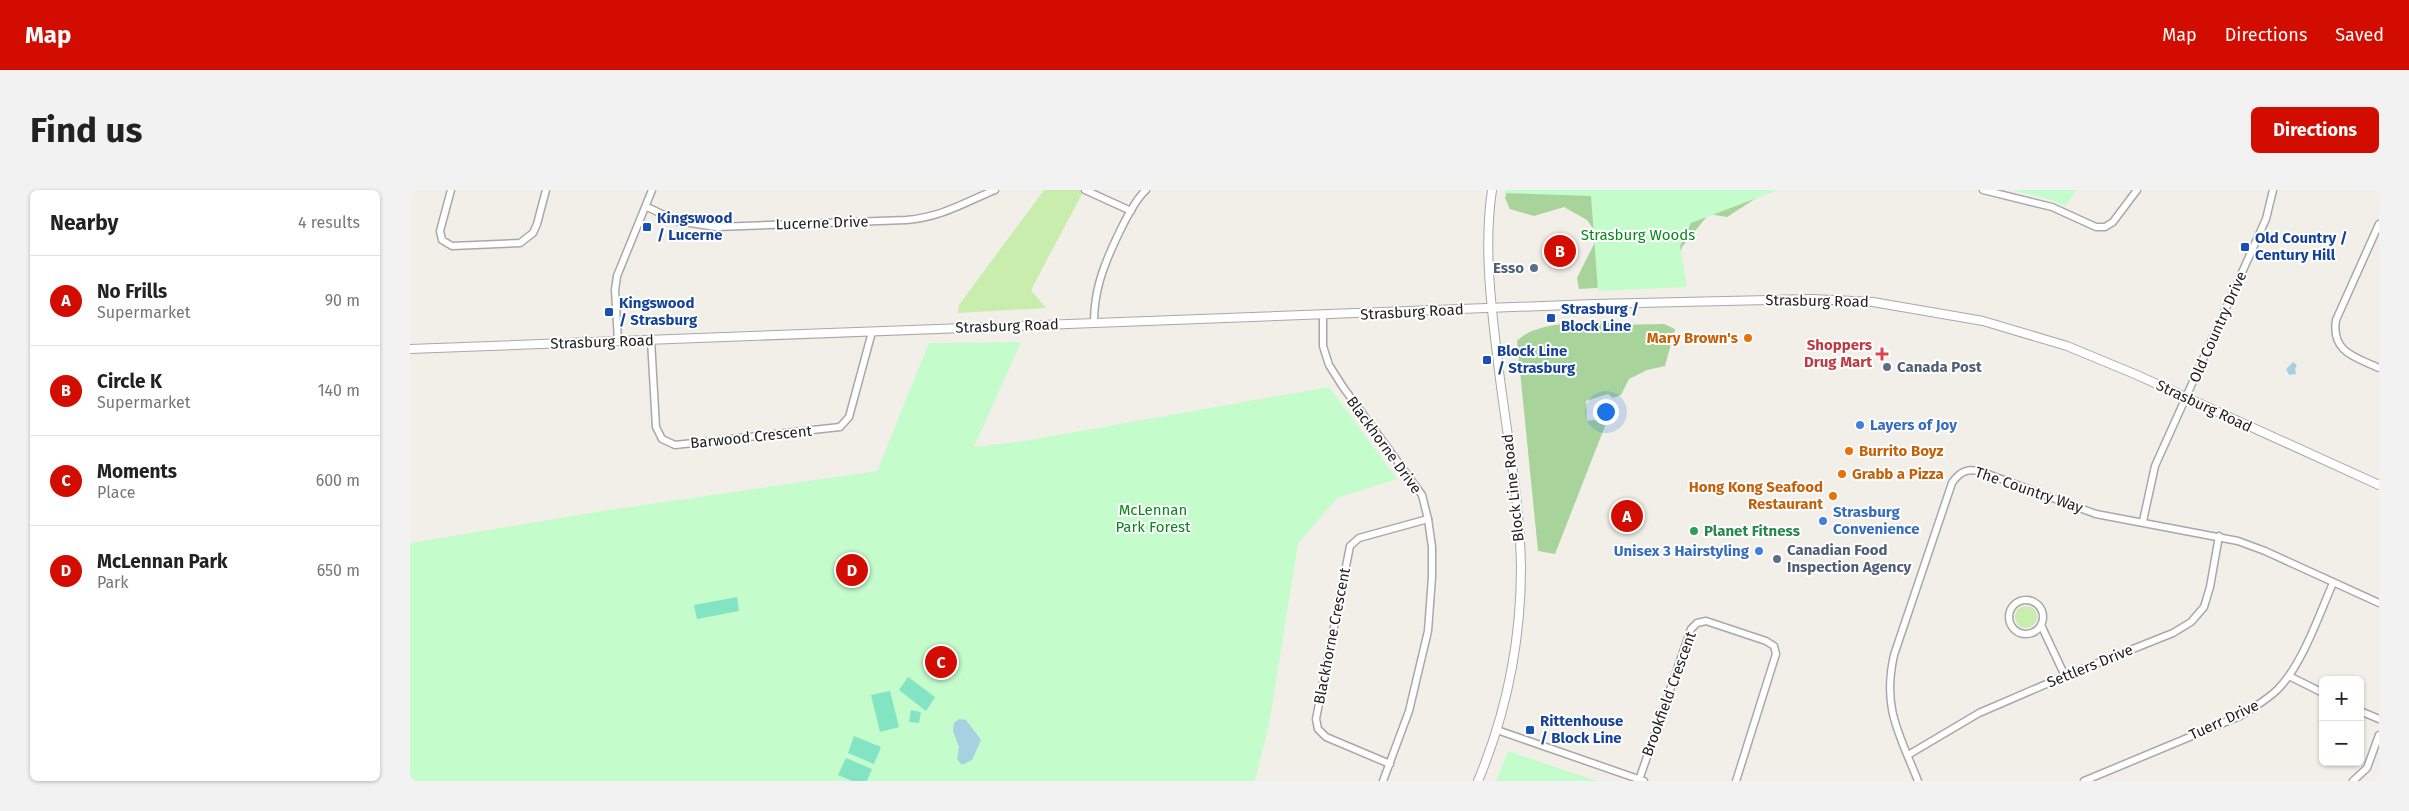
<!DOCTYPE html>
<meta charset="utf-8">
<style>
body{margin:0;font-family:"Fira Sans",sans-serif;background:#f2f2f2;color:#222}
.controls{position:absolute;right:15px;bottom:15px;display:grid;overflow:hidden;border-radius:8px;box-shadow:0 1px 4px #0004}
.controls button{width:45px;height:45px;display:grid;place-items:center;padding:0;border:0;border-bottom:1px solid #e0e0e0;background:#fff;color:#222;font:25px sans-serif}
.you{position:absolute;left:1195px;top:221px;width:18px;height:18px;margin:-12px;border:4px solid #fff;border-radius:50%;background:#1a73e8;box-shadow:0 0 0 8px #1a73e833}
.badge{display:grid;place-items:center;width:32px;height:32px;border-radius:50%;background:#d30c00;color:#fff;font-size:16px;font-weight:700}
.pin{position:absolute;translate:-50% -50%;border:2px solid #fff;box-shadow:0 1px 5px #0006}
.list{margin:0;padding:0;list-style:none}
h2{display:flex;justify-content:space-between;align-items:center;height:65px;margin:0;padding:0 20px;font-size:21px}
h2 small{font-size:16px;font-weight:400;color:#767676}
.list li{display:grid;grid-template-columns:32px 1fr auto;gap:15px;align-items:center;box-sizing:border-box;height:90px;padding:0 20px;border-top:1px solid #e0e0e0}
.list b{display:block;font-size:19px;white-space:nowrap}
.list p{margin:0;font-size:16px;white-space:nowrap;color:#767676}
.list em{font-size:16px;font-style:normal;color:#767676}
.map{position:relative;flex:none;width:1969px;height:591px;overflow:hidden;border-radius:8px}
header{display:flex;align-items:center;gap:30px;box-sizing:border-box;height:70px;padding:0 25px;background:#d30c00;color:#fff}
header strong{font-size:24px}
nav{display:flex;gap:28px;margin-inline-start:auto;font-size:18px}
.intro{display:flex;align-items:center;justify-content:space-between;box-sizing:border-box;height:120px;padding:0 30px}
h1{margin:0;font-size:35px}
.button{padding:12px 22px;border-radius:8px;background:#d30c00;color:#fff;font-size:18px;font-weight:700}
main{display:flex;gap:30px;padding:0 30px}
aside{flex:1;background:#fff;border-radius:8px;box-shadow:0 1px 4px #0004}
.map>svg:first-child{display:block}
.grass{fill:#c9edac}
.forest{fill:#a8d39b}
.park{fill:#c4fccc}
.pitch{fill:#83e4c4}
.water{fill:#a7d0e1}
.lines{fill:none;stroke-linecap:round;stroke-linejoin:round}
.minor-casing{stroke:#a8a8a8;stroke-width:9}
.tertiary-casing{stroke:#a8a8a8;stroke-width:10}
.minor{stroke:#fff;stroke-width:6}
.tertiary{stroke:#fff;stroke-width:8}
.transit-dot{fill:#1a4fb4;stroke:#fff;stroke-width:2}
.service-dot{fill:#5c6f8a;stroke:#fff;stroke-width:2}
.food-dot{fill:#e8710a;stroke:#fff;stroke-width:2}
.health-dot{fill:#e0444e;stroke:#fff;stroke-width:2}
.shop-dot{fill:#3f7fe0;stroke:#fff;stroke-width:2}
.leisure-dot{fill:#2e9e5b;stroke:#fff;stroke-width:2}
.labels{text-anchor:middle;stroke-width:4;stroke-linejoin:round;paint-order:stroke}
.transit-label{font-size:15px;font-weight:bold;fill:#164399;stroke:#fff;text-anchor:start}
.street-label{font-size:15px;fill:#212121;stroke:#fff}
.park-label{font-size:15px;fill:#078819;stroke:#fff}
.service-label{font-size:15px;font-weight:bold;fill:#4e5e75;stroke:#fff;text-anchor:start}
.food-label{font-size:15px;font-weight:bold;fill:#c56008;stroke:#fff;text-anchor:end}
.health-label{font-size:15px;font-weight:bold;fill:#be3a42;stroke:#fff;text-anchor:end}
.shop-label{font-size:15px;font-weight:bold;fill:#366cbe;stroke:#fff;text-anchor:start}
.leisure-label{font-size:15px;font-weight:bold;fill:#27864d;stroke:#fff;text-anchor:start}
</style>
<header>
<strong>Map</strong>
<nav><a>Map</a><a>Directions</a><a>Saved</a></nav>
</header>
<div class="intro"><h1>Find us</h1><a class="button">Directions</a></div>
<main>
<aside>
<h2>Nearby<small>4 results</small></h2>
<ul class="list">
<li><span class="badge">A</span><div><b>No Frills</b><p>Supermarket</p></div><em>90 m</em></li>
<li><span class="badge">B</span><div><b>Circle K</b><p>Supermarket</p></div><em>140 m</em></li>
<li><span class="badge">C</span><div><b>Moments</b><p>Place</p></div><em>600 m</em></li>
<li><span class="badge">D</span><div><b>McLennan Park</b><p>Park</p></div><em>650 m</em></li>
</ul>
</aside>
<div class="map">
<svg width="1969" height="591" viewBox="0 0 1969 591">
<rect width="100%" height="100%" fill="#f2efe8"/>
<g class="grass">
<polygon points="634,0 674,0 621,100 636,118 548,123 549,115"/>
<circle cx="1616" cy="427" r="11"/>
</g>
<g class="forest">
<polygon points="1097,0 1348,7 1317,27 1299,24 1272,57 1266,80 1238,95 1169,99 1167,88 1188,46 1177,30 1154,17 1124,26 1100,19 1095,8"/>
<path d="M 1189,131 L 1208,135 L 1254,134 L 1265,139 L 1255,176 L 1237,180 L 1219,189 L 1211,205 L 1203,208 L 1198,204 L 1176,211 L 1177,231 L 1192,229 L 1195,236 L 1145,364 L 1128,361 L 1107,151 C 1125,132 1164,134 1189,131 Z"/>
</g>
<g class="park">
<polygon points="1095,0 1368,0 1281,33 1270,56 1277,97 1188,101 1181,6 1094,3"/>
<polygon points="1602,0 1667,0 1655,16 1638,9"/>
<polygon points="611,152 564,257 620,250 919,197 987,289 927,308 888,354 859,534 845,591 0,591 0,353 193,321 467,281 519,153"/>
<polygon points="1098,561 1175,587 1187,591 1086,591"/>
</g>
<g class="pitch">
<polygon points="327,407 329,421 287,429 284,415"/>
<polygon points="498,487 525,507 516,521 489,500"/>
<polygon points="480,501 489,537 470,542 461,505"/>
<polygon points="501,520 511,522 509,533 499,532"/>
<polygon points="444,546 471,557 464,574 438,563"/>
<polygon points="436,568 462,579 457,591 442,591 428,585"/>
</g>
<g class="water">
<polygon points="1883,172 1887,175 1885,179 1886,184 1879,185 1876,179"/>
<polygon points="549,529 556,530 571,550 562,570 552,575 547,569 549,557 543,541 544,533"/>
</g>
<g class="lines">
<defs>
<g id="minor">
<polyline points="41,0 30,41 32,50 42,56 110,53 123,43 127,34 136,0"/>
<polyline points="675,0 721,21"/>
<polyline points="1573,0 1642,17 1686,37 1695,37 1703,32 1727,0"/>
<path d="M 237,17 L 267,31 L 306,37 L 496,30 C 532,27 553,13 585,0"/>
<path d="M 1969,34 L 1926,130 C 1921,162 1945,167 1969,178"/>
<polyline points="913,126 913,156 919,175 933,197 1012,305 1018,329 1022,357 1022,387 1018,441 999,521 973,591"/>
<path d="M 684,132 C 684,118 686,104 690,90 C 696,69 720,14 736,0"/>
<polyline points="241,150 246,237 252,249 265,255 430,237 439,227 462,142"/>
<polyline points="208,151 205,100 207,86 242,0"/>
<polyline points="1733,331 1745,276 1856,29 1863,0"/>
<circle cx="1616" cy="427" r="17"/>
<polyline points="1631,435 1655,486"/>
<polyline points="1879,486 1913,503"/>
<polyline points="1950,521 1969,529"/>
<polyline points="1087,540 1234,591"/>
<polyline points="1498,565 1569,523 1655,486 1763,443 1781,432 1794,417 1800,397 1809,346"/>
<polyline points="980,574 916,547 908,539 906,529 940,356 949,348 1018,329"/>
<polyline points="1229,590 1281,439 1287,433 1296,431 1356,451 1364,456 1366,464 1326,591"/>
<path d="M 1508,591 C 1489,543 1472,518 1484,465 L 1542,293 C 1550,281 1558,278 1572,282 L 1686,324 L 1828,351 L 1855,361 L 1969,413"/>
<path d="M 1674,591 L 1830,526 C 1843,518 1857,510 1868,499 C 1892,475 1909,425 1923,393"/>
<polyline points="1943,591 1957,578 1969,545"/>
</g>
<g id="tertiary">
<polyline points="0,159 1184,114 1402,109 1463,112 1573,131 1657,156 1727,185 1969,295"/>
<path d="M 1068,591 C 1096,524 1111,450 1111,377 C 1110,312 1097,246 1089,181 C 1082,122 1073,60 1082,0"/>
</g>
</defs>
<use href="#minor" class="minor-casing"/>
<use href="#tertiary" class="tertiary-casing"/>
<use href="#minor" class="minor"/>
<use href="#tertiary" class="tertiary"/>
</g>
<g class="transit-dot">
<rect x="232" y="32" width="10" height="10" rx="2.5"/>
<rect x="1830" y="52" width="10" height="10" rx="2.5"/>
<rect x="194" y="117" width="10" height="10" rx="2.5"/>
<rect x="1136" y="123" width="10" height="10" rx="2.5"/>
<rect x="1072" y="165" width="10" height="10" rx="2.5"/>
<rect x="1115" y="535" width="10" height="10" rx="2.5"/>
</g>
<g class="service-dot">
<circle cx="1124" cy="78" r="5"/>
<circle cx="1477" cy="177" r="5"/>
<circle cx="1367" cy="369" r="5"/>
</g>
<g class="food-dot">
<circle cx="1338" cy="148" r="5"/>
<circle cx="1439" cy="261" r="5"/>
<circle cx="1432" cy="284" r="5"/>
<circle cx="1423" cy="306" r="5"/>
</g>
<path class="health-dot" d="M1469.5 156.5h5v5h5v5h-5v5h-5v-5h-5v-5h5z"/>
<g class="shop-dot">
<circle cx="1450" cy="235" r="5"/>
<circle cx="1413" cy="331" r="5"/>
<circle cx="1349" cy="361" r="5"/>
</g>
<circle class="leisure-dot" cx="1284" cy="341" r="5"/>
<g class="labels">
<g class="transit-label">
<text x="247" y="33">Kingswood<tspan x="247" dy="17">/ Lucerne</tspan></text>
<text x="1845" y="53">Old Country /<tspan x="1845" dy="17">Century Hill</tspan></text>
<text x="209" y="118">Kingswood<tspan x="209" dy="17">/ Strasburg</tspan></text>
<text x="1151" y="124">Strasburg /<tspan x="1151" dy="17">Block Line</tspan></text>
<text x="1087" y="166">Block Line<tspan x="1087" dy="17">/ Strasburg</tspan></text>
<text x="1130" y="536">Rittenhouse<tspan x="1130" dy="17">/ Block Line</tspan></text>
</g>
<g class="street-label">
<text transform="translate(412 33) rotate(-2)" y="5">Lucerne Drive</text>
<text transform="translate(1407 111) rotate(1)" y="5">Strasburg Road</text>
<text transform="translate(1002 122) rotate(-3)" y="5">Strasburg Road</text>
<text transform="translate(597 136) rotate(-2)" y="5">Strasburg Road</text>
<text transform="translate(1808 137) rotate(-66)" y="5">Old Country Drive</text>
<text transform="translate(192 152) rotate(-2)" y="5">Strasburg Road</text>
<text transform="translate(1794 216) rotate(25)" y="5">Strasburg Road</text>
<text transform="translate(341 247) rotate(-6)" y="5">Barwood Crescent</text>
<text transform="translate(974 255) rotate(54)" y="5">Blackhorne Drive</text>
<text transform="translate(1103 298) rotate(-96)" y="5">Block Line Road</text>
<text transform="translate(1619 300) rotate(19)" y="5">The Country Way</text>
<text transform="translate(922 446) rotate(-79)" y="5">Blackhorne Crescent</text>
<text transform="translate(1680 476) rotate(-22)" y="5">Settlers Drive</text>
<text transform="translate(1259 504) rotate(-70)" y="5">Brookfield Crescent</text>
<text transform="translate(1814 530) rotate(-25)" y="5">Tuerr Drive</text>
</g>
<g class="park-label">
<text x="1228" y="50">Strasburg Woods</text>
<text x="743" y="325">McLennan<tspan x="743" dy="17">Park Forest</tspan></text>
</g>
<g class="service-label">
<text x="1114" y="83" text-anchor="end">Esso</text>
<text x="1487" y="182">Canada Post</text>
<text x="1377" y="365">Canadian Food<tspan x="1377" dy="17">Inspection Agency</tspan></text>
</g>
<g class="food-label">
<text x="1328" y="153">Mary Brown's</text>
<text x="1449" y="266" text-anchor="start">Burrito Boyz</text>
<text x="1442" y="289" text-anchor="start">Grabb a Pizza</text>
<text x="1413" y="302">Hong Kong Seafood<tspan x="1413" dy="17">Restaurant</tspan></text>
</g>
<g class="health-label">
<text x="1462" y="160">Shoppers<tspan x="1462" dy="17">Drug Mart</tspan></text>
</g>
<g class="shop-label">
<text x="1460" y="240">Layers of Joy</text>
<text x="1423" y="327">Strasburg<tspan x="1423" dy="17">Convenience</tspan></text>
<text x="1339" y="366" text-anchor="end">Unisex 3 Hairstyling</text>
</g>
<g class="leisure-label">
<text x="1294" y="346">Planet Fitness</text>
</g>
</g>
</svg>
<div class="controls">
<button>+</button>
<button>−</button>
</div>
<div class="you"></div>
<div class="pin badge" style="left:1217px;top:326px">A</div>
<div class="pin badge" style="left:1150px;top:61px">B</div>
<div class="pin badge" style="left:531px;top:472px">C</div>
<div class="pin badge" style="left:442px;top:380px">D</div>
</div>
</main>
